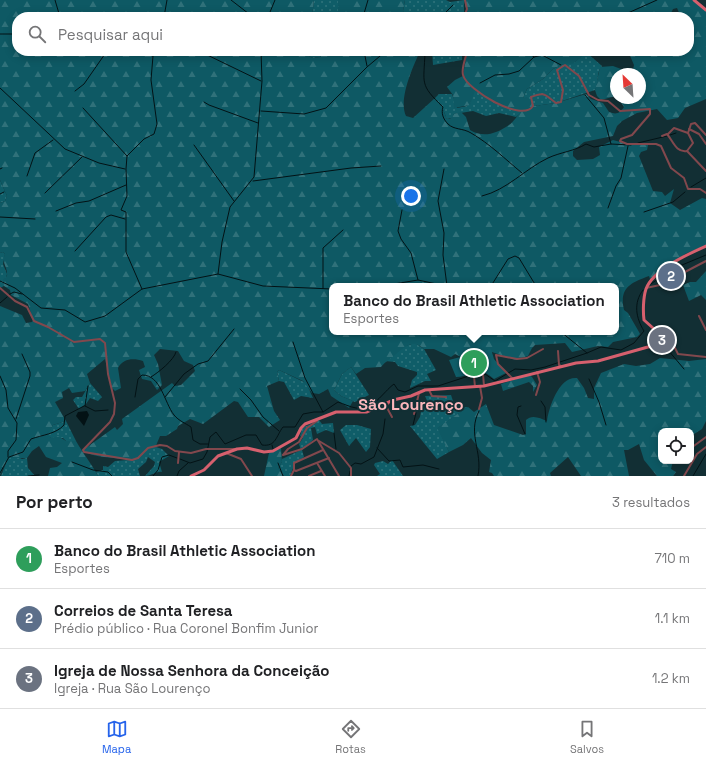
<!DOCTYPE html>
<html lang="pt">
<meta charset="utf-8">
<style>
body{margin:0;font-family:"Space Grotesk",sans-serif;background:#f2f2f2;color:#202124}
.controls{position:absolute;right:12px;bottom:12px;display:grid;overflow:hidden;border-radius:8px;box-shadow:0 2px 10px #0003}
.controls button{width:36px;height:36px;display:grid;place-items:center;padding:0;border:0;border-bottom:1px solid #e0e0e0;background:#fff;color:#202124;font:20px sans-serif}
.compass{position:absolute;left:610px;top:68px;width:36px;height:36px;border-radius:50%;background:#fff;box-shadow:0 2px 10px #0003;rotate:335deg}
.you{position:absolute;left:411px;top:196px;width:14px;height:14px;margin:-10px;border:3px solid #fff;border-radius:50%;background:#1a73e8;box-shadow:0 0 0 6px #1a73e833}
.badge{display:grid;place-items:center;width:26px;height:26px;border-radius:50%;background:#2563eb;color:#fff;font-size:13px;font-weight:700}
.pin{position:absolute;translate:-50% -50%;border:2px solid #fff;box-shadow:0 1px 4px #0006}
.popup{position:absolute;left:329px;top:283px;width:290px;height:52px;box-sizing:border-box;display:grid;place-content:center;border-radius:8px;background:#fff;filter:drop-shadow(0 1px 3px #0005);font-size:13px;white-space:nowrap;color:#757577}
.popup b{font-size:15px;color:#202124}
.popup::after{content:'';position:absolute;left:50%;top:100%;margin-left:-8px;border:8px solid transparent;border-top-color:#fff}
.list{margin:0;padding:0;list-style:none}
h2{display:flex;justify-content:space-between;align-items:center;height:52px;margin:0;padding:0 16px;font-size:17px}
h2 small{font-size:13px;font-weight:400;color:#757577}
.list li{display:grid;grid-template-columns:26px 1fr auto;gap:12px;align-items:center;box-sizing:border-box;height:60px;padding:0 16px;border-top:1px solid #e0e0e0}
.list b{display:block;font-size:15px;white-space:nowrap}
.list p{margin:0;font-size:13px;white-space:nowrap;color:#757577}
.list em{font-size:13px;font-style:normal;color:#757577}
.icon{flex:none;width:22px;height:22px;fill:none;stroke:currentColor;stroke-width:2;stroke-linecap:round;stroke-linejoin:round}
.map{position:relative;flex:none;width:706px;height:476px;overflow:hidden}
.search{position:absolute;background:#fff;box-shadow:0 2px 10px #0003;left:12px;right:12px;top:12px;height:44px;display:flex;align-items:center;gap:10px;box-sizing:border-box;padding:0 14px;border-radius:16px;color:#757577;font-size:15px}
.sheet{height:232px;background:#fff}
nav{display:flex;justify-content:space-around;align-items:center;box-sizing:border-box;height:56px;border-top:1px solid #e0e0e0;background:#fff;font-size:11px;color:#757577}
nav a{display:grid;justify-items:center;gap:2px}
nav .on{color:#2563eb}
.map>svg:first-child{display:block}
.green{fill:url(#green-dots)}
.forest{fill:url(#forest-firs);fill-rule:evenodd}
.pitch{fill:#0f5d68}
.water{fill:#031215}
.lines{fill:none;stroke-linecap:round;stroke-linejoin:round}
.stream{stroke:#031215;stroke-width:1}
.minor{stroke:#82484d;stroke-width:2}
.major{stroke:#d6606e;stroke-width:3}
.labels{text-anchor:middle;stroke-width:4;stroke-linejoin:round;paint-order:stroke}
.district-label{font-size:16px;font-weight:bold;fill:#fcb7bc;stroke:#122f34}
</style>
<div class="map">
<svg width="706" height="476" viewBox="0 0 706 476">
<defs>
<pattern id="green-dots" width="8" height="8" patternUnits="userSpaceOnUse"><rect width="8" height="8" fill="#0f5d68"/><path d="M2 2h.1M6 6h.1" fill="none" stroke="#31747d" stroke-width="1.8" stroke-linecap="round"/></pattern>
<pattern id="forest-firs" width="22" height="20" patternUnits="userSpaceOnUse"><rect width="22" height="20" fill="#0e5964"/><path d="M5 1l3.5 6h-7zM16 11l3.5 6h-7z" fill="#30717a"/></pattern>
</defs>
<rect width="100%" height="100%" fill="#122f34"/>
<g class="green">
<polygon points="314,0 338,0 338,17 312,17"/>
<polygon points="405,0 446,0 450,2 464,0 464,17 406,17 403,11"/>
<polygon points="299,51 327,51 320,57 313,58"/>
<polygon points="432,51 462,51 462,60 433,65"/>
<path d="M 586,52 L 602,66 C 596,72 599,82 595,90 L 556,103 L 534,106 L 523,98 L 527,89 L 543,79 L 553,69 L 563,64 L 575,62 Z"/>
<polygon points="474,90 500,105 523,111 516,117 499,113 486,116 473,111 454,114 452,118 447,119 442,107 435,98 439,94 452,94 457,108 467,106"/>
<polygon points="0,180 7,196 5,201 0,203"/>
<polygon points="3,252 5,254 3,264 7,274 4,286 0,288 0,253"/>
<polygon points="415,343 424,349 436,370 427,374 431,381 425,381 410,388 412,380 417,375 417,372 398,366 395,362 385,361 405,346"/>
<polygon points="351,367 369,395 355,402 341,396 334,390 342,374"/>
<polygon points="279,370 306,383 313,398 301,396 294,400 284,382 279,381 277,372"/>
<polygon points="90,383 102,397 98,401 90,398 86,404 79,409 73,400 76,397 82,397"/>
<polygon points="451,395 455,407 468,407 438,428 449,452 437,459 410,426 415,425 420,417 422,406 428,403 425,396"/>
<polygon points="319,420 322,424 333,423 334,433 326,430 317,434 315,427 311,428 313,440 302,450 304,457 295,463 290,476 284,476 278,468 282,462 282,459 301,450 299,444 303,438 300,436 302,428"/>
<polygon points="66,421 76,441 66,441 63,438 51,438 48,436 48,433 53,425"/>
<polygon points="346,425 357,425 371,429 370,447 366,452 356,438 349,446 340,430"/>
<path d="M 156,447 L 162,449 L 169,456 L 159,462 L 162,472 C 156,471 152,476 145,476 L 154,466 L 155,462 L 148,457 L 146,462 L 138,469 L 140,476 L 98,476 L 96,472 L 103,470 L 103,466 L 108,467 L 115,461 L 128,460 L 148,449 Z"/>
<polygon points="18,457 22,459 27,458 28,468 35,476 1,476 8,458"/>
<polygon points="392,460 403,476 377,476 380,474 374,465 375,463 383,461 388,464"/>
</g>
<g class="forest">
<path d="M 0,0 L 314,0 L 312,17 L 17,17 L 17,51 L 299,51 L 313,58 L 320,57 L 327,51 L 420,51 C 413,67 398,99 406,116 L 413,118 L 435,98 L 442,107 L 447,119 L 450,119 L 454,114 L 461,112 L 466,117 L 470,130 C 483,138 496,134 509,125 C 514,122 517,115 522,111 L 504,108 L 475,91 L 470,105 L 454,108 L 453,95 L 447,87 L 455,80 L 463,76 L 467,51 L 588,51 L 573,64 L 563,64 L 553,69 L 543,79 L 527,89 L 523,98 L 527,97 L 532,101 L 534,106 L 556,103 L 586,94 L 591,99 L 603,103 L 609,112 C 617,115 620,113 624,107 L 618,98 L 640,98 L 640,74 L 616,74 L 616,96 L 601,100 L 597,96 L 595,90 L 600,67 L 613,66 L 629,72 L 633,70 L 634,65 L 628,51 L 689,51 L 691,40 L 689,32 L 689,17 L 681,17 L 677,8 L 673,9 L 669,17 L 464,17 L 466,9 L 464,0 L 693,0 L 706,10 L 706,99 L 685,108 L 678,118 L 667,120 L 657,109 L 637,113 L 622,121 L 617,126 L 613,136 L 584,142 L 573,151 L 573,156 L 577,160 L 593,159 L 600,155 L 599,147 L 613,140 L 624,143 L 648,145 L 647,150 L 641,152 L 639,156 L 653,191 L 662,192 L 665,196 L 674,189 L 670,203 L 680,210 L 702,198 L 706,199 L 706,245 L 685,254 L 650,279 L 649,276 C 630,283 619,288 624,310 L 628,313 L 639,332 L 640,334 L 637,337 L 613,342 L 608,347 L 598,346 L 572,352 L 565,343 L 535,345 L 532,348 L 528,356 L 515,360 L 492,352 L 461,357 L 455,354 L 451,357 L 434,349 L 424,349 C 412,338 404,348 395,355 C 389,360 386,361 381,367 L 365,368 L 356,374 L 351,367 L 342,374 L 334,390 L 341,396 L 353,401 L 349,408 L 331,396 L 328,389 L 319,394 L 312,393 L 303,381 L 279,370 L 277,372 L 279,381 L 267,386 L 274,411 L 280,420 L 269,427 L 259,417 L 248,417 L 238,402 L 234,401 L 203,424 L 190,419 L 178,426 L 177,429 L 166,436 L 160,436 L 155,448 L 148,449 L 133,460 C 121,458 90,458 83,450 L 115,427 L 117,430 L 123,424 L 122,419 L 172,383 L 175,386 L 181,385 L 195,371 L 193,365 L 184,361 L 178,351 L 160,349 L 154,355 L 158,364 L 162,385 L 157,390 L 151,381 L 142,379 L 139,370 L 145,367 L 143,361 C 134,358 123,358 118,368 L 121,388 L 115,391 L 112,388 L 105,359 L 87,374 L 90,383 L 85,391 L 72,393 L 69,388 L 62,392 L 63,398 L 55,402 L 66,421 L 53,425 L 48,435 L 51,438 L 58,436 L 66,441 L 76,441 C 83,453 91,463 98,476 L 48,476 L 50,468 L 57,467 L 62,463 L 46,457 L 39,446 L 32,451 L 27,458 L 8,458 L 0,475 L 0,306 L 22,315 L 26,323 L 32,322 L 33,320 L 28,304 L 11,295 L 10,290 L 4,286 L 3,279 L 7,276 C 8,267 1,263 5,254 L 3,252 L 0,253 L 0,203 L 5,201 L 7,196 L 0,180 ZM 332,286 L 616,286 L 616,332 L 332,332 Z"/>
<polygon points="338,0 405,0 403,11 406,17 338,17"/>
<polygon points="706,271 706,300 701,295 689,301 683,285 690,282 696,282"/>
<path d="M 660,358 L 689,361 L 706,359 L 706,421 L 702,429 L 691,436 L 691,431 L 661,431 L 661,461 L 673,461 L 671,469 L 676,472 L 673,476 L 657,476 L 644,460 L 639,444 L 628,450 L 624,450 L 629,476 L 581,476 L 568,457 L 550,473 L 551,476 L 494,476 L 492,473 L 489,472 L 491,460 L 482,453 L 471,438 L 463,445 L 449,452 L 437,428 L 468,407 L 474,412 L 486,404 L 494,425 L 523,435 L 526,434 L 526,420 C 532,414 540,418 547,421 C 549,407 559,376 577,378 L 584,388 L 588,398 L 594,399 L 594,388 L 601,373 L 624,364 L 636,366 L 650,364 Z"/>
<polygon points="529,375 532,377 537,385 533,392 533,386 529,382 503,391 501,384"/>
<polygon points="281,448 282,462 278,468 284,476 264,476 269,453"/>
</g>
<path class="pitch" d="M 491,349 L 494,359 L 506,373 L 494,379 C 475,363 474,377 456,377 L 449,360 Z"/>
<polygon class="water" points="87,411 89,415 84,426 76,416 78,412"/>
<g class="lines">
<g class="stream">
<polyline points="55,0 60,17"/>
<polyline points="231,0 253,17"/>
<polyline points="164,17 167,0"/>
<polyline points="268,17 275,0"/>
<polyline points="363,17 368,0"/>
<polyline points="441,17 453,5"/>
<polyline points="619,17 657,0"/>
<polyline points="0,34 17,34"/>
<polyline points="126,51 149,54 153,56 151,80 157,124 154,134 144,139 127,156 126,169 127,196 121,210 126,212 126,252 142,289"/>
<polyline points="199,51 261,81"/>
<polyline points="364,51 367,66"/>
<polyline points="526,51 534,57"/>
<path d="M 425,52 C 424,84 419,84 443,107 C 441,113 443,119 448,124 C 454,130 463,128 471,133 C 490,144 505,159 522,173"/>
<polyline points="480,83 495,75 509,74 519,71 534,57 542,55 561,65"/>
<polyline points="0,88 65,149 99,163 125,169"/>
<polyline points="75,91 84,84 107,51"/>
<polyline points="585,95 604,118 611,144"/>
<polyline points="204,102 209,105 258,123"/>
<polyline points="83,108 127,156"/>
<polyline points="261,111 304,114 326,108 367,67 386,51"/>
<polyline points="670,135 676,133"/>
<polyline points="638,143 667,136"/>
<polyline points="194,145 234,201"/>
<polyline points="0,169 2,168"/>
<polyline points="444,169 438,201 444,233 443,255 447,286"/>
<polyline points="27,176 35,153 53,140"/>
<polyline points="253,181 351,168 381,166"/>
<polyline points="691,187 706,178"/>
<polyline points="45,193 82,157"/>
<polyline points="0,194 4,192"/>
<path d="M 482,196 C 507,190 525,169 548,158 C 561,152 575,151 586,144 L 594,147 L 611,144 L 631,145"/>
<polyline points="608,208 616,186 621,178 628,146"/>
<polyline points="402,210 398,231 401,239 411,253 418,280"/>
<polyline points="56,211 76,203 89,201 126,185"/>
<polyline points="644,212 673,202 685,192"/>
<polyline points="0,217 35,219"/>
<polyline points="75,251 106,217 111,215 125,219"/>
<polyline points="218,274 222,242 230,207 254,177 262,81 261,51"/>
<polyline points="0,281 15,288 41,308 65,310 85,322 105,316 142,289 218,274 263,286 332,289"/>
<polyline points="651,284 670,270 706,255"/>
<polyline points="382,286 418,280 446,286"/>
<polyline points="491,286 508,259 515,256 519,258 536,286"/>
<polyline points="323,288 323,248 343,230"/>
<polyline points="8,295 14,292 22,294"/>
<polyline points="0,303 7,297"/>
<polyline points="561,332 587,353"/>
<polyline points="293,342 305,378 323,412"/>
<polyline points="668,350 684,369"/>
<polyline points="0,376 6,390 8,408 17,423 16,440 8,451 8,457"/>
<path d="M 151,377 C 159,372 174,360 176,352"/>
<polyline points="589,379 599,402 606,425"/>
<polyline points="240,389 251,400 263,417 279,431"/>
<path d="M 135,397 L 138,379 L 142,375 C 161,375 164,402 174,415 C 179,421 185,423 191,427 L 193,440 L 200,444 L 208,444"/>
<polyline points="165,397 184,374 198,364 208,361 234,329"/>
<polyline points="541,401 545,407 546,422"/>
<polyline points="85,406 95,411 108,410"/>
<polyline points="85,406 88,386"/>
<polyline points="521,406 518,407 517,415 525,434"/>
<polyline points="16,419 30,376 30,372 22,354"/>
<polyline points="413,425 416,413"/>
<polyline points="334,433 336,449"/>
<polyline points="272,445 273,449"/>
<polyline points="377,448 389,461 400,460 403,467 423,465 439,469"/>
<path d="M 180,459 L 190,463 L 203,459 L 207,452 L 210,437 L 216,432 L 225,444 L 246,435 L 256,435 L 262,445 C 276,447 276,436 283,427 L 295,427 L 303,414 L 314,412 L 323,412 L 338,402 C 344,404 350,407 356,408 C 372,412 383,392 394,384 L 398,390 L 405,392 L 418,386 L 438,386 L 478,373 L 485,374 L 495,381 L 515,369 L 531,370 L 545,367 L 587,353 L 601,347 L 621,350 L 634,343 L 644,331 C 636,318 633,303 643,290"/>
<polyline points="72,462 93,470 108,472 112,476"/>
<polyline points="278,463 283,476"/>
<polyline points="351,466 355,463 361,464 374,457 383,434 385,419"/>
<path d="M 0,473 L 9,457 L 23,452 L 31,439 C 42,435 56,434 64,425 L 65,416 L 84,406"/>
<polyline points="28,476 39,475"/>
<polyline points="153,476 158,470 162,457 169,455 177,458"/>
<polyline points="177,476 179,471 188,463"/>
<polyline points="349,476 350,471"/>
<path d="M 478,476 C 483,451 467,434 479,411"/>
<polyline points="693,476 706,454"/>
</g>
<g class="minor">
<polyline points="464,17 467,9 465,0"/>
<path d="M 467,51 C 466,58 461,68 463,75 C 467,90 522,123 533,106 L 531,97 C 545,91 545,95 556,103 L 561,102 L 563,90 L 557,70 L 565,65 L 579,76 L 589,95 L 598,100 L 608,101 L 620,111 L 650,109 L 650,114 L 632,135 L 621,139 L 620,141 L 627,144 L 656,144 L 661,146 L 671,168 L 684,178 L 688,189 L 700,189 L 706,193"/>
<polyline points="689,129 699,134 706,144"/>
<polyline points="668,134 674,128 688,133"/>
<path d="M 662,136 L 667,134 C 673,141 676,153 687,151"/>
<polyline points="687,151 693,143 688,133 691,124 695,123 706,135"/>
<polyline points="687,151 706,171"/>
<polyline points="0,288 15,301 27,307 34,321 48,327 74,342 100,339 105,343 108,374 115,403 114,414 110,422 83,450 84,452 132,460 138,458 148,448 160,445 167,446 175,451 191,453 206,449 237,449"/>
<polyline points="646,288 660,285 706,261"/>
<polyline points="699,316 706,330"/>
<polyline points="662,336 670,338 678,354 706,357"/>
<polyline points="558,351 559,365 561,366"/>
<polyline points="483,374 484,386"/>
<polyline points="474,376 475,387"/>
<polyline points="512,378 498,364 496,355 517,359 527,358 543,349"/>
<polyline points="429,390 432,396 446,397"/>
<polyline points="536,395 540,382 537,372"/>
<polyline points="371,402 379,406"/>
<polyline points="390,402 386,406 392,417"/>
<polyline points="479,409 482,398 480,386"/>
<polyline points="414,414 419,393"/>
<polyline points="317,421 307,428 299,442 288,449 283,455 302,449 317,439 339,476"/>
<polyline points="319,441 339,453 351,468 351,476"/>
<polyline points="691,448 706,437"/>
<polyline points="323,450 294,463 294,470 296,471 329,458"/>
<polyline points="226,453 241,459 252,476"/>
<polyline points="178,463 179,452"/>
<polyline points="317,463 325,476"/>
<polyline points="291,476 294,470"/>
<polyline points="309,476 321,471"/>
<polyline points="684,476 697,454 706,447"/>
</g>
<g class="major">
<polyline points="694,0 706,10"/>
<path d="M 191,476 L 204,470 L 218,456 L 237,449 L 247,448 L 264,452 L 273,451 L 296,438 L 301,428 L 305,424 L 336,412 L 367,412 L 393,400 L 411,396 L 425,390 L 484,386 L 576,363 L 598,361 L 655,345 L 661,340 L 662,336 L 644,320 C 643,312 643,298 646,289 C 653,270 688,254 706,246"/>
</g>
</g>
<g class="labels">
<g class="district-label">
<text x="411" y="410">São Lourenço</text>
</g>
</g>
</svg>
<div class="controls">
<button><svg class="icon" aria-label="locate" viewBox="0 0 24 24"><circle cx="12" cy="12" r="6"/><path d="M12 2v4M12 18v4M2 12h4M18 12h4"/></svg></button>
</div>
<svg class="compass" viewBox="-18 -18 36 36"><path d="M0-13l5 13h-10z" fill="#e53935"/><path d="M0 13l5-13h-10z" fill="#757577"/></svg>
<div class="you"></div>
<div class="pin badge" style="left:474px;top:363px;background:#2e9e5b">1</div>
<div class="popup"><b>Banco do Brasil Athletic Association</b>Esportes</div>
<div class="pin badge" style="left:671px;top:276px;background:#5c6f8a">2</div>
<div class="pin badge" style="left:662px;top:340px;background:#6b7280">3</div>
<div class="search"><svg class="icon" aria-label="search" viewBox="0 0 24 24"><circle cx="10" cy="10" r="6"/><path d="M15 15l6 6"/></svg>Pesquisar aqui</div>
</div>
<section class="sheet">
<h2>Por perto<small>3 resultados</small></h2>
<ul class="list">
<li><span class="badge" style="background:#2e9e5b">1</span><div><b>Banco do Brasil Athletic Association</b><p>Esportes</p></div><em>710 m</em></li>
<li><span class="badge" style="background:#5c6f8a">2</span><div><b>Correios de Santa Teresa</b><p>Prédio público · Rua Coronel Bonfim Junior</p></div><em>1.1 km</em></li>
<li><span class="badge" style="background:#6b7280">3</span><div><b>Igreja de Nossa Senhora da Conceição</b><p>Igreja · Rua São Lourenço</p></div><em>1.2 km</em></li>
</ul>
</section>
<nav>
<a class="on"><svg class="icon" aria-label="map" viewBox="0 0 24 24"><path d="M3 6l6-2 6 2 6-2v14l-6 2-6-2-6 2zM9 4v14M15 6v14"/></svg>Mapa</a>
<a><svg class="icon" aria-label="directions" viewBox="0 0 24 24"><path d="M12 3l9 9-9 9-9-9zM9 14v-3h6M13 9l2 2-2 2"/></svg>Rotas</a>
<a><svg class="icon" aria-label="saved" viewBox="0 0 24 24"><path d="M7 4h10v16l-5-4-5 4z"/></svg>Salvos</a>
</nav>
